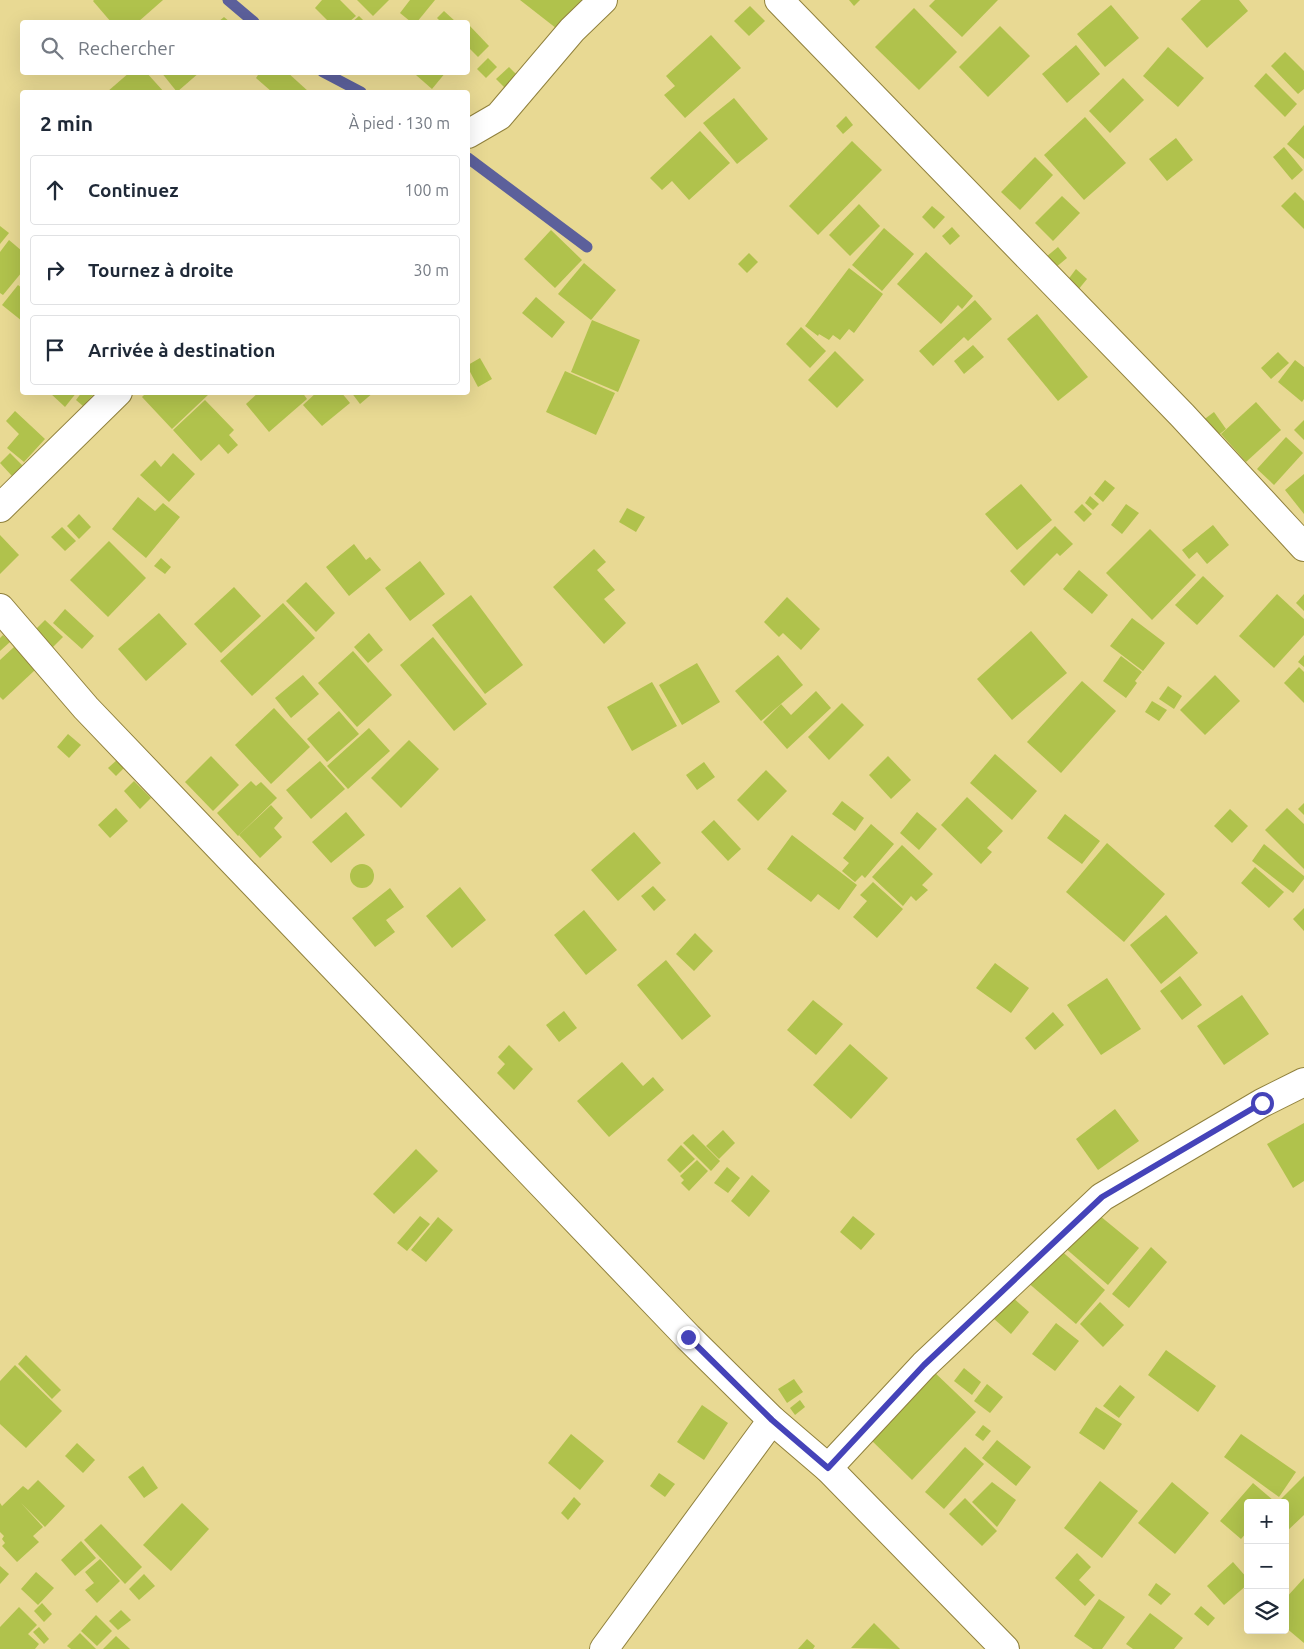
<!DOCTYPE html>
<html lang="fr">
<meta charset="utf-8">
<style>
body{margin:0;font-family:Ubuntu,sans-serif;background:#f6f6f7;color:#1f2937}
.controls{position:absolute;right:15px;bottom:15px;display:grid;overflow:hidden;border-radius:5px;box-shadow:0 5px 20px #0002}
.controls button{width:45px;height:45px;display:grid;place-items:center;padding:0;border:0;border-bottom:1px solid #e0e1e3;background:#fff;color:#1f2937;font:25px sans-serif}
.stop{position:absolute;width:15px;height:15px;margin:-11px;border:4px solid #4543b9;border-radius:50%;background:#fff}
.stop.end{background:#4543b9;border-color:#fff;box-shadow:0 1px 5px #0008}
.list{margin:0;padding:0;list-style:none}
h2{display:flex;justify-content:space-between;align-items:center;height:65px;margin:0;padding:0 20px;font-size:21px}
h2 small{font-size:16px;font-weight:400;color:#747a83}
.list li{display:grid;grid-template-columns:32px 1fr auto;gap:15px;align-items:center;box-sizing:border-box;height:70px;margin:0 10px 10px;padding:0 10px;border:1px solid #e0e1e3;border-radius:5px}
.list b{display:block;font-size:19px;white-space:nowrap}
.list em{font-size:16px;font-style:normal;color:#747a83}
.icon{flex:none;width:28px;height:28px;fill:none;stroke:currentColor;stroke-width:2;stroke-linecap:round;stroke-linejoin:round}
.map{position:relative;flex:none;width:1304px;height:1649px;overflow:hidden}
.search{position:absolute;background:#fff;box-shadow:0 5px 20px #0002;left:20px;top:20px;width:450px;height:55px;display:flex;align-items:center;gap:12px;box-sizing:border-box;padding:0 18px;border-radius:5px;color:#747a83;font-size:19px}
.panel{position:absolute;background:#fff;box-shadow:0 5px 20px #0002;left:20px;top:90px;width:450px;height:305px;border-radius:5px}
.map>svg:first-child{display:block}
.lines{fill:none;stroke-linecap:round;stroke-linejoin:round}
.stream{stroke:#5c609b;stroke-width:11}
.building{fill:#b0c24c}
.minor-casing{stroke:#90813d;stroke-width:30}
.minor{stroke:#fff;stroke-width:28}
.route{stroke:#4543b9;stroke-width:6}
</style>
<div class="map">
<svg width="1304" height="1649" viewBox="0 0 1304 1649">
<rect width="100%" height="100%" fill="#e8d993"/>
<g class="lines">
<g class="stream">
<polyline points="228,0 254,22"/>
<polyline points="323,72 361,92"/>
<polyline points="468,158 587,247"/>
</g>
</g>
<g class="building">
<polygon points="94,0 163,0 138,22 111,22 93,1"/>
<polygon points="322,0 340,0 356,16 349,22 329,22 315,8"/>
<polygon points="357,0 389,0 373,16"/>
<polygon points="410,0 435,0 417,22 411,22 400,13"/>
<polygon points="520,0 586,0 561,32"/>
<polygon points="849,0 860,0 854,6"/>
<polygon points="935,0 998,0 962,37 929,6"/>
<polygon points="1201,0 1239,0 1248,11 1207,48 1181,19"/>
<polygon points="1111,5 1139,38 1105,67 1077,34"/>
<polygon points="750,6 765,21 749,36 734,21"/>
<polygon points="914,8 957,52 919,90 875,47"/>
<polygon points="444,11 456,22 441,22 437,18"/>
<polygon points="359,16 365,22 352,22"/>
<polygon points="224,17 230,22 218,22"/>
<polygon points="468,24 489,46 478,57 468,47"/>
<polygon points="1000,26 1030,56 988,97 959,67"/>
<polygon points="711,35 741,68 685,118 664,95 675,86 666,76"/>
<polygon points="1076,45 1100,74 1067,103 1042,74"/>
<polygon points="1168,47 1204,78 1178,107 1143,76"/>
<polygon points="1285,52 1304,71 1304,89 1298,94 1271,66"/>
<polygon points="488,58 497,67 486,78 477,69"/>
<polygon points="509,67 518,76 505,88 496,79"/>
<polygon points="130,72 146,72 164,92 107,92"/>
<polygon points="161,72 200,72 177,92"/>
<polygon points="260,72 287,72 309,92 272,92 256,78"/>
<polygon points="419,72 446,72 432,89 416,75"/>
<polygon points="1266,73 1297,104 1285,117 1254,86"/>
<polygon points="1123,78 1144,100 1110,133 1089,111"/>
<polygon points="734,98 768,139 737,164 703,123"/>
<polygon points="846,116 853,125 843,134 836,126"/>
<polygon points="1085,117 1126,163 1084,200 1044,155"/>
<polygon points="1304,125 1304,159 1287,144"/>
<polygon points="700,131 730,163 689,200 672,181 662,190 650,178"/>
<polygon points="1176,138 1193,160 1167,181 1149,159"/>
<polygon points="852,141 882,170 818,235 789,206"/>
<polygon points="1284,147 1303,170 1292,180 1273,157"/>
<polygon points="1035,157 1053,175 1020,210 1001,192"/>
<polygon points="1295,192 1304,201 1304,229 1281,206"/>
<polygon points="1062,196 1080,213 1053,241 1035,223"/>
<polygon points="859,204 880,226 850,256 829,235"/>
<polygon points="932,206 945,217 934,229 922,217"/>
<polygon points="0,226 9,233 0,244"/>
<polygon points="952,227 960,236 950,245 942,236"/>
<polygon points="884,228 914,254 882,291 852,265"/>
<polygon points="551,230 582,260 555,288 524,259"/>
<polygon points="9,240 22,251 22,272 3,295 0,293 0,252"/>
<polygon points="1058,247 1067,258 1055,268 1046,257"/>
<polygon points="926,252 973,296 962,309 958,305 941,324 897,284"/>
<polygon points="749,253 758,262 747,273 738,264"/>
<polygon points="584,263 616,290 591,320 558,294"/>
<polygon points="849,268 883,294 854,333 849,329 840,340 833,335 829,340 819,334 818,336 805,326"/>
<polygon points="1076,269 1087,279 1078,290 1067,281"/>
<polygon points="18,285 22,288 22,321 2,305"/>
<polygon points="536,297 565,322 552,338 522,313"/>
<polygon points="975,300 992,319 968,341 964,337 933,366 919,351"/>
<polygon points="1037,314 1088,377 1058,401 1007,339"/>
<polygon points="592,320 640,340 618,392 571,372"/>
<polygon points="801,327 826,351 810,368 786,344"/>
<polygon points="973,345 984,357 964,374 954,361"/>
<polygon points="835,351 864,380 837,408 808,380"/>
<polygon points="1278,352 1289,363 1271,379 1261,368"/>
<polygon points="480,358 492,379 478,387 468,368 468,365"/>
<polygon points="1295,360 1304,367 1304,399 1302,402 1278,382"/>
<polygon points="565,371 615,393 596,435 546,412"/>
<polygon points="49,392 77,392 65,407"/>
<polygon points="82,392 94,394 83,406 76,400"/>
<polygon points="147,392 208,392 209,394 172,429 142,397"/>
<polygon points="259,392 302,392 307,399 269,432 246,404"/>
<polygon points="317,392 341,392 350,403 322,426 303,405"/>
<polygon points="351,392 374,392 360,404"/>
<polygon points="205,400 234,430 229,435 238,445 228,454 219,444 201,461 173,430"/>
<polygon points="1256,402 1281,430 1246,462 1221,434"/>
<polygon points="15,411 45,439 24,462 7,448 19,434 6,421"/>
<polygon points="1214,412 1226,429 1211,441 1198,424"/>
<polygon points="1304,420 1304,440 1294,430"/>
<polygon points="1286,437 1303,453 1274,485 1257,469"/>
<polygon points="10,453 23,466 12,476 0,463"/>
<polygon points="173,453 195,474 169,502 140,475 155,460 161,467"/>
<polygon points="1304,474 1304,514 1285,490"/>
<polygon points="1105,480 1115,488 1103,502 1094,494"/>
<polygon points="1021,484 1052,520 1017,550 985,514"/>
<polygon points="1090,496 1099,504 1093,510 1085,503"/>
<polygon points="138,497 155,511 163,503 180,517 146,558 112,529"/>
<polygon points="1082,504 1092,514 1084,522 1074,512"/>
<polygon points="1126,504 1139,513 1122,534 1111,525"/>
<polygon points="627,508 645,517 636,532 619,522"/>
<polygon points="79,514 91,527 79,539 67,526"/>
<polygon points="1213,525 1229,545 1207,564 1197,552 1189,559 1182,550"/>
<polygon points="1055,526 1073,544 1060,556 1057,553 1024,586 1010,571"/>
<polygon points="62,527 76,541 65,551 51,537"/>
<polygon points="1150,529 1196,575 1152,620 1106,573"/>
<polygon points="0,535 19,555 0,574"/>
<polygon points="109,541 146,578 108,617 70,580"/>
<polygon points="354,544 366,560 370,557 381,570 349,596 326,567"/>
<polygon points="594,549 606,562 597,570 615,590 604,599 626,623 604,644 553,587"/>
<polygon points="161,558 171,567 165,574 154,566"/>
<polygon points="420,561 445,594 410,621 385,588"/>
<polygon points="1079,570 1108,595 1092,614 1063,589"/>
<polygon points="1203,576 1224,596 1197,625 1175,605"/>
<polygon points="306,582 335,613 316,632 286,601"/>
<polygon points="234,587 261,616 221,653 194,624"/>
<polygon points="1277,594 1304,619 1304,635 1274,668 1239,636"/>
<polygon points="1304,594 1304,611 1296,603"/>
<polygon points="471,595 523,665 485,694 432,625"/>
<polygon points="787,597 820,629 801,650 783,633 779,637 764,622"/>
<polygon points="283,603 315,638 252,696 220,661"/>
<polygon points="65,609 94,636 82,649 53,623"/>
<polygon points="159,613 187,644 146,681 118,649"/>
<polygon points="1132,618 1165,643 1143,671 1110,646"/>
<polygon points="45,620 63,637 52,648 34,631"/>
<polygon points="1031,631 1067,673 1012,720 977,679"/>
<polygon points="369,633 383,650 368,663 354,647"/>
<polygon points="3,635 10,642 0,651 0,638"/>
<polygon points="433,637 487,704 454,731 400,665"/>
<polygon points="14,647 35,670 3,700 0,697 0,660"/>
<polygon points="353,651 392,695 357,727 318,683"/>
<polygon points="778,655 803,685 761,721 735,691"/>
<polygon points="1304,655 1304,667 1298,662"/>
<polygon points="1121,656 1142,672 1135,681 1137,683 1126,698 1103,681"/>
<polygon points="697,663 720,702 682,725 659,685"/>
<polygon points="1299,667 1304,672 1304,703 1284,683"/>
<polygon points="303,675 319,694 291,718 275,698"/>
<polygon points="1215,675 1240,701 1205,735 1180,710"/>
<polygon points="1082,681 1116,711 1061,773 1027,742"/>
<polygon points="652,682 677,726 632,751 607,707"/>
<polygon points="1168,686 1182,696 1174,709 1159,699"/>
<polygon points="816,691 831,708 787,749 763,722 781,704 791,715"/>
<polygon points="1152,701 1167,710 1159,721 1145,712"/>
<polygon points="842,703 864,725 829,760 808,737"/>
<polygon points="274,708 310,747 271,784 235,745"/>
<polygon points="339,711 359,734 327,762 307,739"/>
<polygon points="369,728 390,751 348,789 327,766"/>
<polygon points="68,734 81,745 69,758 57,747"/>
<polygon points="409,740 439,769 401,808 371,778"/>
<polygon points="995,754 1037,791 1012,820 970,783"/>
<polygon points="211,756 239,785 213,811 185,782"/>
<polygon points="888,756 911,780 891,799 869,775"/>
<polygon points="118,759 125,767 116,776 108,768"/>
<polygon points="320,761 345,789 311,819 286,790"/>
<polygon points="704,762 715,777 697,790 686,775"/>
<polygon points="766,770 787,791 758,821 737,800"/>
<polygon points="134,781 151,798 140,809 124,791"/>
<polygon points="251,781 256,786 261,782 277,798 238,836 217,813"/>
<polygon points="967,797 1003,831 987,848 992,852 981,864 941,825"/>
<polygon points="842,801 864,818 855,831 832,814"/>
<polygon points="1304,803 1304,815 1298,809"/>
<polygon points="271,805 283,818 274,828 282,837 260,858 239,835"/>
<polygon points="116,808 128,821 110,838 98,825"/>
<polygon points="1287,808 1304,824 1304,869 1265,830"/>
<polygon points="1230,809 1248,826 1232,843 1214,826"/>
<polygon points="346,812 365,835 331,863 312,842"/>
<polygon points="917,812 937,829 919,850 900,833"/>
<polygon points="1065,814 1100,841 1082,864 1047,838"/>
<polygon points="714,820 741,849 728,861 701,832"/>
<polygon points="871,824 894,844 865,878 862,875 855,882 842,871 849,863 843,858"/>
<polygon points="634,832 661,863 618,901 591,870"/>
<polygon points="792,835 857,885 839,910 818,894 811,902 767,869"/>
<polygon points="1107,843 1165,894 1124,942 1066,892"/>
<polygon points="1264,844 1304,876 1304,879 1293,893 1252,861"/>
<polygon points="902,845 933,874 922,885 928,890 916,901 911,896 903,906 872,877"/>
<circle cx="362" cy="876" r="12"/>
<polygon points="1255,867 1284,892 1269,908 1241,883"/>
<polygon points="873,882 903,909 877,938 853,917 867,901 860,895"/>
<polygon points="653,886 666,900 654,911 641,896"/>
<polygon points="460,887 486,920 452,948 426,916"/>
<polygon points="390,888 404,907 386,920 395,932 375,947 352,918"/>
<polygon points="1304,908 1304,931 1293,919"/>
<polygon points="584,910 617,950 586,975 554,935"/>
<polygon points="1166,915 1198,953 1161,984 1130,945"/>
<polygon points="695,933 713,951 694,971 676,954"/>
<polygon points="666,960 711,1016 682,1040 637,985"/>
<polygon points="995,963 1029,988 1011,1013 976,988"/>
<polygon points="1180,976 1202,1005 1182,1020 1160,991"/>
<polygon points="1107,978 1141,1029 1101,1055 1067,1005"/>
<polygon points="1242,995 1269,1034 1224,1065 1197,1026"/>
<polygon points="813,1000 843,1024 816,1055 787,1030"/>
<polygon points="564,1011 577,1028 559,1042 546,1025"/>
<polygon points="1053,1012 1064,1025 1035,1050 1025,1038"/>
<polygon points="850,1044 888,1078 851,1119 813,1085"/>
<polygon points="509,1045 533,1069 514,1090 497,1073 505,1064 498,1057"/>
<polygon points="622,1062 643,1086 653,1077 664,1090 609,1137 577,1101"/>
<polygon points="1115,1109 1139,1141 1098,1170 1076,1139"/>
<polygon points="1304,1123 1304,1181 1293,1188 1267,1144"/>
<polygon points="723,1130 735,1143 719,1159 706,1146"/>
<polygon points="693,1134 720,1161 711,1171 683,1143"/>
<polygon points="681,1145 695,1159 680,1173 667,1160"/>
<polygon points="416,1149 438,1171 394,1214 373,1194"/>
<polygon points="697,1160 708,1171 689,1191 681,1183 684,1180 680,1176"/>
<polygon points="727,1167 740,1178 728,1193 714,1183"/>
<polygon points="752,1175 770,1191 749,1217 731,1201"/>
<polygon points="1094,1211 1139,1248 1108,1285 1064,1247"/>
<polygon points="420,1216 430,1224 407,1251 397,1243"/>
<polygon points="853,1216 875,1234 861,1250 840,1232"/>
<polygon points="438,1217 453,1230 426,1262 411,1250"/>
<polygon points="1056,1246 1105,1290 1076,1324 1026,1281"/>
<polygon points="1151,1247 1167,1262 1129,1308 1112,1294"/>
<polygon points="1011,1296 1029,1312 1011,1334 993,1318"/>
<polygon points="1100,1302 1124,1325 1103,1347 1080,1324"/>
<polygon points="1056,1323 1079,1341 1055,1371 1032,1354"/>
<polygon points="1166,1350 1216,1386 1198,1412 1148,1375"/>
<polygon points="26,1355 61,1390 52,1399 18,1364"/>
<polygon points="15,1365 62,1411 26,1448 0,1424 0,1381"/>
<polygon points="964,1368 981,1382 972,1395 954,1381"/>
<polygon points="931,1369 976,1412 912,1480 867,1436"/>
<polygon points="794,1379 803,1392 787,1403 778,1389"/>
<polygon points="987,1384 1003,1397 990,1413 974,1401"/>
<polygon points="1120,1385 1135,1397 1119,1418 1103,1406"/>
<polygon points="800,1400 805,1407 795,1415 790,1408"/>
<polygon points="702,1405 728,1423 704,1460 677,1442"/>
<polygon points="1096,1407 1122,1424 1104,1450 1079,1433"/>
<polygon points="983,1425 991,1431 983,1441 975,1435"/>
<polygon points="571,1434 604,1461 580,1490 548,1463"/>
<polygon points="1241,1434 1296,1472 1279,1497 1224,1457"/>
<polygon points="997,1440 1031,1467 1016,1486 982,1458"/>
<polygon points="77,1443 95,1460 83,1473 65,1456"/>
<polygon points="965,1447 984,1464 944,1509 925,1492"/>
<polygon points="143,1466 158,1488 144,1498 128,1477"/>
<polygon points="659,1473 675,1484 665,1497 650,1486"/>
<polygon points="1304,1476 1304,1515 1285,1533 1285,1503 1277,1503"/>
<polygon points="38,1480 65,1506 45,1527 21,1503 43,1527 33,1536 39,1542 17,1562 2,1546 5,1543 2,1539 4,1536 0,1532 0,1503 2,1506 23,1486 28,1490"/>
<polygon points="1100,1481 1138,1511 1102,1558 1064,1528"/>
<polygon points="992,1482 1016,1500 997,1527 972,1502"/>
<polygon points="1172,1482 1209,1513 1175,1554 1138,1523"/>
<polygon points="1253,1483 1274,1501 1273,1503 1248,1503 1248,1531 1241,1539 1220,1521"/>
<polygon points="574,1497 581,1504 568,1520 561,1513"/>
<polygon points="965,1498 997,1531 982,1546 949,1514"/>
<polygon points="182,1503 209,1529 171,1571 143,1545"/>
<polygon points="101,1524 142,1567 125,1584 84,1540"/>
<polygon points="81,1541 96,1558 75,1576 61,1560"/>
<polygon points="1077,1553 1091,1567 1079,1580 1095,1595 1085,1606 1055,1578"/>
<polygon points="100,1559 120,1581 97,1603 85,1590 94,1583 85,1572"/>
<polygon points="1233,1562 1248,1579 1248,1584 1224,1605 1207,1586"/>
<polygon points="0,1566 9,1574 0,1584"/>
<polygon points="36,1572 54,1588 38,1605 21,1589"/>
<polygon points="144,1574 155,1586 139,1600 129,1589"/>
<polygon points="1304,1578 1304,1643 1285,1627 1285,1599"/>
<polygon points="1156,1583 1171,1594 1161,1605 1148,1595"/>
<polygon points="1099,1599 1125,1617 1102,1649 1093,1649 1074,1636"/>
<polygon points="42,1603 52,1614 44,1622 34,1611"/>
<polygon points="1201,1606 1215,1618 1208,1626 1194,1614"/>
<polygon points="19,1607 37,1625 28,1634 39,1644 35,1649 0,1649 0,1627"/>
<polygon points="121,1610 131,1620 118,1630 109,1621"/>
<polygon points="1150,1613 1183,1638 1174,1649 1133,1649 1126,1644"/>
<polygon points="96,1615 112,1631 97,1646 81,1631"/>
<polygon points="874,1623 900,1649 851,1648"/>
<polygon points="39,1627 49,1639 44,1644 33,1632"/>
<polygon points="80,1633 96,1649 71,1649 67,1646"/>
<polygon points="116,1636 130,1649 103,1649"/>
<polygon points="807,1639 815,1646 813,1649 798,1649"/>
</g>
<g class="lines">
<defs>
<g id="minor">
<polyline points="779,0 1182,415 1304,547"/>
<polyline points="468,134 499,116 572,30 603,0"/>
<polyline points="0,508 118,392"/>
<polyline points="0,608 86,708 688,1337 772,1420 828,1468 1005,1649"/>
<polyline points="828,1468 924,1365 1102,1197 1262,1103 1304,1082"/>
<polyline points="604,1649 772,1420"/>
</g>
</defs>
<use href="#minor" class="minor-casing"/>
<use href="#minor" class="minor"/>
</g>
<g class="lines">
<polyline class="route" points="688,1337 772,1420 828,1468 924,1365 1102,1197 1262,1103"/>
</g>
</svg>
<div class="controls">
<button>+</button>
<button>−</button>
<button><svg class="icon" aria-label="layers" viewBox="0 0 24 24"><path d="M12 4l9 5-9 5-9-5zM3 14l9 5 9-5"/></svg></button>
</div>
<div class="stop" style="left:1262px;top:1103px"></div>
<div class="stop end" style="left:688px;top:1337px"></div>
<div class="search"><svg class="icon" aria-label="search" viewBox="0 0 24 24"><circle cx="10" cy="10" r="6"/><path d="M15 15l6 6"/></svg>Rechercher</div>
<section class="panel">
<h2>2 min<small>À pied · 130 m</small></h2>
<ul class="list">
<li><svg class="icon" aria-label="ahead" viewBox="0 0 24 24"><path d="M12 20V5M6 11l6-6 6 6"/></svg><div><b>Continuez</b></div><em>100 m</em></li>
<li><svg class="icon" aria-label="right" viewBox="0 0 24 24"><path d="M7 20v-9h11M14 6l5 5-5 5"/></svg><div><b>Tournez à droite</b></div><em>30 m</em></li>
<li><svg class="icon" aria-label="arrive" viewBox="0 0 24 24"><path d="M6 21V4h12l-3 4 3 4H6"/></svg><div><b>Arrivée à destination</b></div></li>
</ul>
</section>
</div>
